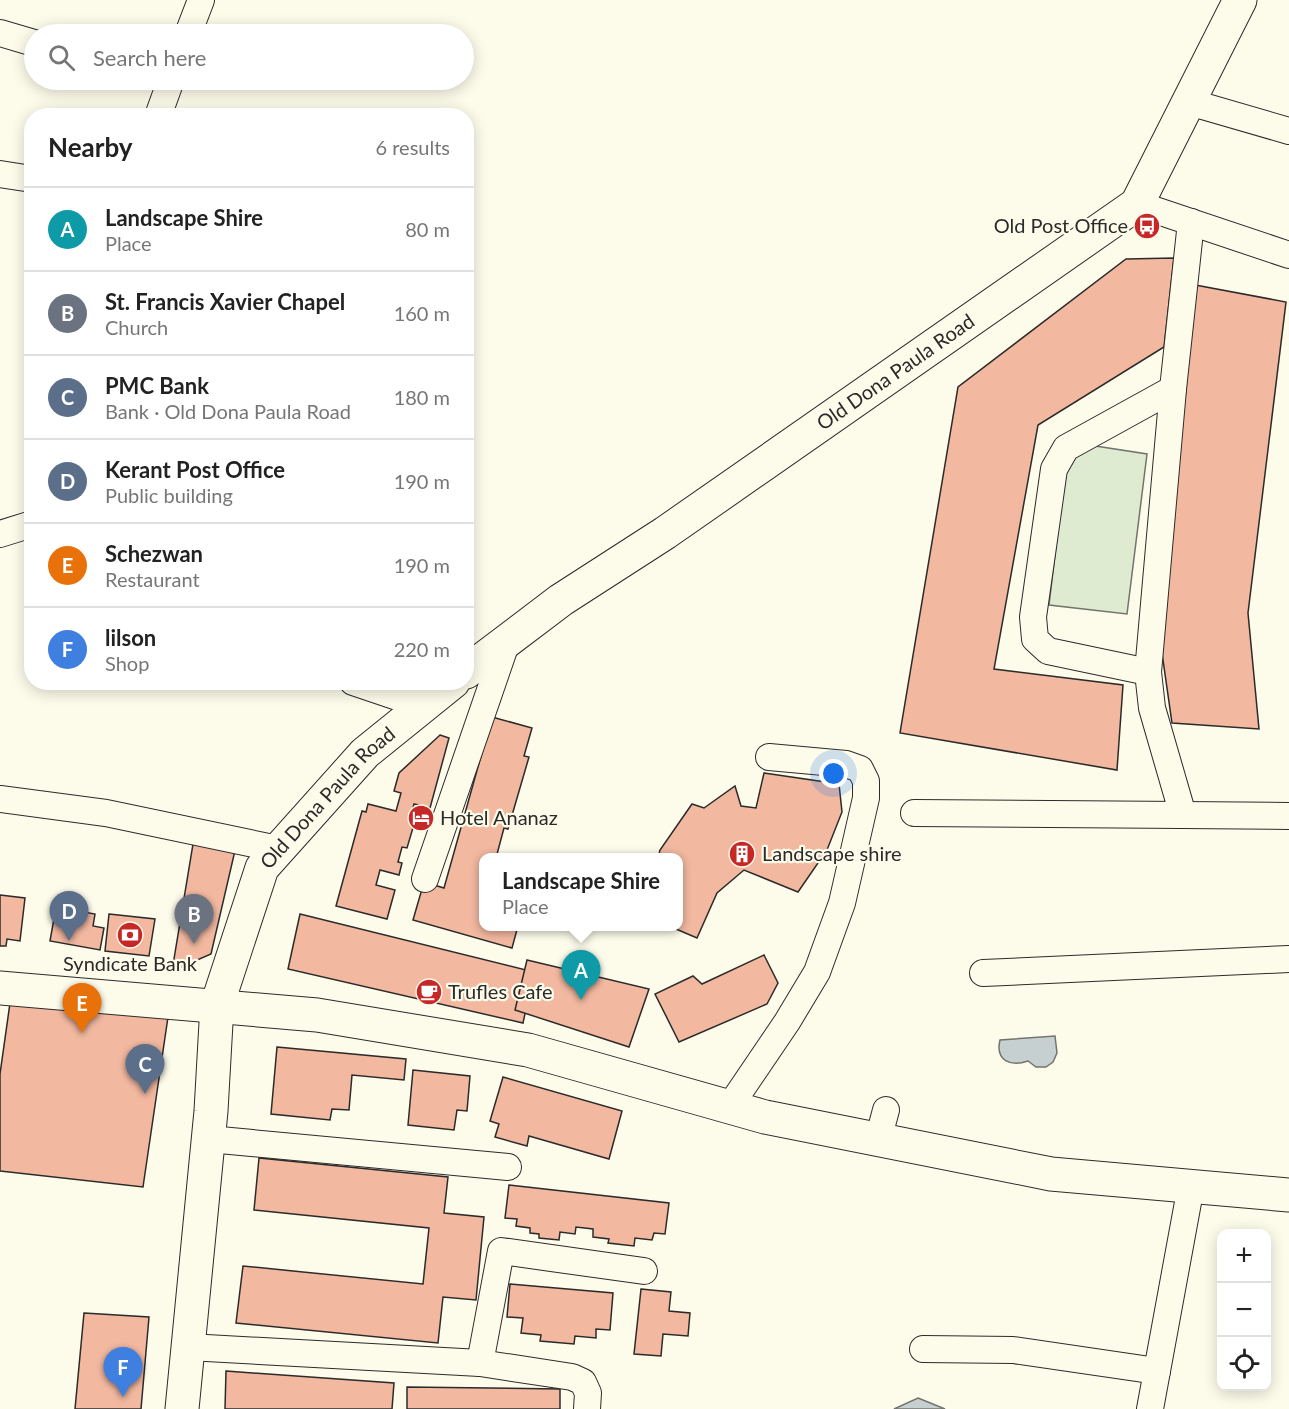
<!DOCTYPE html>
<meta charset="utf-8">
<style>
body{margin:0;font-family:Lato,sans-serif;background:#f2f2f2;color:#222}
.controls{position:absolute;right:18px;bottom:18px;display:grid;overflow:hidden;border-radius:12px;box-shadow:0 3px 15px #0003}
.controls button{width:54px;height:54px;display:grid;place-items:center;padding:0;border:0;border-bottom:2px solid #e0e0e0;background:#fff;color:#222;font:30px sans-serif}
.you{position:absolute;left:834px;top:774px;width:21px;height:21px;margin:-15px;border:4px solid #fff;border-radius:50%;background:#1a73e8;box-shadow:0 0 0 9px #1a73e833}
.badge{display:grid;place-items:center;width:39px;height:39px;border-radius:50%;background:#0b8043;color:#fff;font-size:20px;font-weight:700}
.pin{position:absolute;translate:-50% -50px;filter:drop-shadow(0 2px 3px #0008)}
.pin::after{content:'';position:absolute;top:32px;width:21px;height:18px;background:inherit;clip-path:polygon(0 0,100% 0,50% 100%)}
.popup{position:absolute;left:479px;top:853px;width:204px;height:78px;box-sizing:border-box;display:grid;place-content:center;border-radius:12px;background:#fff;filter:drop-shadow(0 2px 4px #0005);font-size:20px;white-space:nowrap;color:#767676}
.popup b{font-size:22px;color:#222}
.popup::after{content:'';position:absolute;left:50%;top:100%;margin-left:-12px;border:12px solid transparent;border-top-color:#fff}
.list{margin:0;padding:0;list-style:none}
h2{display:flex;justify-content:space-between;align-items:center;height:78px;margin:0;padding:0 24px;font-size:26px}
h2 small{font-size:20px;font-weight:400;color:#767676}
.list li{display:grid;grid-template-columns:39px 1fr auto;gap:18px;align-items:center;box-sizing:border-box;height:84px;padding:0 24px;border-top:2px solid #e0e0e0}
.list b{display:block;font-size:22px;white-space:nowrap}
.list p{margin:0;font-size:20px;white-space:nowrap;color:#767676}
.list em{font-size:20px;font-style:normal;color:#767676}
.icon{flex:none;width:33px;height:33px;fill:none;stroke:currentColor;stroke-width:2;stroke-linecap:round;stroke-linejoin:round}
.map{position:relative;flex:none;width:1289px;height:1409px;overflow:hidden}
.search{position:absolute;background:#fff;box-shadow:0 3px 15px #0003;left:24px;top:24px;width:450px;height:66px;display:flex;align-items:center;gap:15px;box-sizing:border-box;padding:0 21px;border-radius:33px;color:#767676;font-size:22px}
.panel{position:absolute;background:#fff;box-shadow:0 3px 15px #0003;left:24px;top:108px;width:450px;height:582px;border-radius:24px}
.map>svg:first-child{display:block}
.green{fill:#deebd1;stroke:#74746e;stroke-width:1.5}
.water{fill:#c7d0d0;stroke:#74746e;stroke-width:1.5}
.building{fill:#f2b8a0;stroke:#2b2b2b;stroke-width:1.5}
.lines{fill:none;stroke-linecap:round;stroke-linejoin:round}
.street-casing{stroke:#2b2b2b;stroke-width:28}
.secondary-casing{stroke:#2b2b2b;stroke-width:35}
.street{stroke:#fdfbea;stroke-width:26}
.secondary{stroke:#fdfbea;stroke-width:33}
.labels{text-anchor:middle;stroke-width:4.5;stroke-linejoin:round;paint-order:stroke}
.poi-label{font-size:20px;fill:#2b2b2b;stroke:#fdfbea;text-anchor:start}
.street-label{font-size:20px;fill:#2b2b2b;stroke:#fdfbea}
</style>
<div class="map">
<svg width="1289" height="1409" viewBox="0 0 1289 1409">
<rect width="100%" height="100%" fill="#fdfbea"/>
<polygon class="green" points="1089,445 1147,454 1127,614 1049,605 1066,463"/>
<g class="water">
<path d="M 1055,1036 L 1057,1053 L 1053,1062 L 1046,1067 L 1036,1067 L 1028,1061 C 1011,1067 995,1061 1000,1040 Z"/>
<polygon points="918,1398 945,1409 894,1409"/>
</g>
<g class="building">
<polygon points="1174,258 1164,347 1038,425 994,669 1123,685 1117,770 900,733 958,387 1126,259"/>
<polygon points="1190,284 1286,302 1248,613 1259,729 1172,723 1159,632"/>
<polygon points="492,717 532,728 524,756 529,757 508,829 504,828 496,858 484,858 484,926 518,926 512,948 413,920 424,882 444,888"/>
<polygon points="440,735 449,738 430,808 414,804 410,820 415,821 407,848 402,847 398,862 402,863 399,875 380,870 376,885 395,890 387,919 336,906 362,811 366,812 368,804 396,811 401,793 394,791 399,773"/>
<polygon points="764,773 839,784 842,812 827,850 798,892 744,870 717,893 697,938 669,926 678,926 678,858 658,858 660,850 692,804 704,808 735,786 741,806 756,808"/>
<polygon points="194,838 237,842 211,954 172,971"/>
<polygon points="0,895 25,898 20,941 7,939 6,946 0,946"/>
<polygon points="56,907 95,914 93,926 104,928 100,950 50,941"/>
<polygon points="109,914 155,919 149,956 105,951"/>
<polygon points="300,914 534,972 523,1023 288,969"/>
<polygon points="764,955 778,983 767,1004 679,1042 655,994 693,976 702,984"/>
<polygon points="527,960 649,989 629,1047 515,1010"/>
<polygon points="10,1003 168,1017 143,1187 0,1171 0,1074"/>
<polygon points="277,1047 406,1059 404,1080 352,1075 349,1110 332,1109 330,1120 271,1114"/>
<polygon points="413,1070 470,1076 467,1111 457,1110 454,1130 408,1125"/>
<polygon points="503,1077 622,1111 609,1159 529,1136 527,1146 495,1137 499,1124 490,1121"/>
<polygon points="259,1158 448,1177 444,1213 484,1217 476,1300 443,1297 438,1343 236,1323 243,1266 423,1284 429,1228 254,1210"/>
<polygon points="509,1185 669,1203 665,1234 654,1233 652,1240 635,1238 634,1246 608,1243 609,1239 593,1237 593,1229 576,1227 575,1234 560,1232 559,1240 539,1238 539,1234 530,1233 530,1228 516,1226 517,1219 505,1218"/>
<polygon points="510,1284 613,1293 610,1330 596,1329 596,1338 575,1336 574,1344 540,1341 541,1335 521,1333 523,1318 507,1317"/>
<polygon points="641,1289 671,1292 669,1311 690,1313 688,1336 663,1334 661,1356 634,1354"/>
<polygon points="84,1313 149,1317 141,1409 75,1409"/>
<polygon points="226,1371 394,1383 392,1409 225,1409"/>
<polygon points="407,1387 560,1389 560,1409 407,1409"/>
</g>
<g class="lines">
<defs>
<g id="street">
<polyline points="0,33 34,43"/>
<polyline points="188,34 201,0"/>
<polyline points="1189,102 1289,131"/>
<polyline points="158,116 171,80"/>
<polyline points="0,174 32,179"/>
<polyline points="1137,204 1289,255"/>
<polyline points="0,534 32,524"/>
<polyline points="1148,672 1048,651 1035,639 1033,617 1054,469 1066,448 1173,389"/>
<polyline points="353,682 424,706"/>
<polyline points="0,799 106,813 278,849"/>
<polyline points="914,813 1183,815 1152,708 1148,672 1173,389 1191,222"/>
<polyline points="1183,815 1289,816"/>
<polyline points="425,879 507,641"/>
<polyline points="983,973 1289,959"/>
<polyline points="730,1106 787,1022 817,972 842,903 866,798 866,781 860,769 846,764 769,757"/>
<polyline points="209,1139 508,1167"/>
<polyline points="878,1140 886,1110"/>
<polyline points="188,1347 480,1363 501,1251 644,1271"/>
<polyline points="923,1349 1013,1350 1157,1371"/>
<polyline points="480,1363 572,1377 583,1382 588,1393 587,1409"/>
<polyline points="1150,1409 1191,1186"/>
</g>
<g id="secondary">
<path id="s1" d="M 466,672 L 561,600 L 665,533 L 1137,204 L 1240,0"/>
<polyline points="0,988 317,1015 528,1050 765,1117 1051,1174 1289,1195"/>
<path id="s2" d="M 182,1409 L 211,1111 L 217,1005 L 262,868 L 365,753 L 453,682"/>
</g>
</defs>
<use href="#street" class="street-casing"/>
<use href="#secondary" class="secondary-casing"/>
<use href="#street" class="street"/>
<use href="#secondary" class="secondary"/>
</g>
<defs>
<symbol id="bus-disc" viewBox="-11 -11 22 22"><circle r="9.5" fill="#c62828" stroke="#fdfbea"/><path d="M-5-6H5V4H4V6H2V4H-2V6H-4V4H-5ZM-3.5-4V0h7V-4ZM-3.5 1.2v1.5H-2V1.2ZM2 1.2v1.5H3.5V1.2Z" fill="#fff"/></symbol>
<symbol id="hotel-disc" viewBox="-11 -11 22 22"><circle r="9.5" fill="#c62828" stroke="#fdfbea"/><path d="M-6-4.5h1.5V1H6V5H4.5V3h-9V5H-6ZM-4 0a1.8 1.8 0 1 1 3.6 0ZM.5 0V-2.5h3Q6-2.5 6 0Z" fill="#fff"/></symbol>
<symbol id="building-disc" viewBox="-11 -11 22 22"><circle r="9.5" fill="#c62828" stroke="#fdfbea"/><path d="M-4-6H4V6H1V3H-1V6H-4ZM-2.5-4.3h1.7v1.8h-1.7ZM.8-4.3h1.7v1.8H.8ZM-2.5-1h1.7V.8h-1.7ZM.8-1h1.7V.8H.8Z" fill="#fff"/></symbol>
<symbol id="bank-disc" viewBox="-11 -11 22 22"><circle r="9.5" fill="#c62828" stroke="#fdfbea"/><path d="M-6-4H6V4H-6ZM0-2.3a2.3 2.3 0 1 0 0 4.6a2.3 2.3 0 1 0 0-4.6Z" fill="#fff"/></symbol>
<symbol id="cafe-disc" viewBox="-11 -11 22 22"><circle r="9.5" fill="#c62828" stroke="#fdfbea"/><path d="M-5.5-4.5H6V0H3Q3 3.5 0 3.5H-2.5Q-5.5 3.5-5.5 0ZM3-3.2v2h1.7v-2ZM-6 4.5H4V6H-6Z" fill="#fff"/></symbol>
</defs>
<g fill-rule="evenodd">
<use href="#bus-disc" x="1132" y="211" width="30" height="30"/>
<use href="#hotel-disc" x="406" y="803" width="30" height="30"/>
<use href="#building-disc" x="727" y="839" width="30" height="30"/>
<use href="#bank-disc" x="115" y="920" width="30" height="30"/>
<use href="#cafe-disc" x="414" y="977" width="30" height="30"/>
</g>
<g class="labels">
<g class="poi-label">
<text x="1128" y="233" text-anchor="end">Old Post Office</text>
<text x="440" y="825">Hotel Ananaz</text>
<text x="762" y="861">Landscape shire</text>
<text x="130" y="971" text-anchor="middle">Syndicate Bank</text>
<text x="448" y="999">Trufles Cafe</text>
</g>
<g class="street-label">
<text dy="7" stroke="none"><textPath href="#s1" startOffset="524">Old Dona Paula Road</textPath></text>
<text dy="7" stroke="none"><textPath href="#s2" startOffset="646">Old Dona Paula Road</textPath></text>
</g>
</g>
</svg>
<div class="controls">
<button>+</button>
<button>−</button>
<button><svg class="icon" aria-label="locate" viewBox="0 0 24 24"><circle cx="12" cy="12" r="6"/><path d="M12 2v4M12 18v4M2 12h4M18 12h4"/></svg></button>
</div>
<div class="you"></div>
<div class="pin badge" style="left:581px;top:1000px;background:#0f9aa8">A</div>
<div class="popup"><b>Landscape Shire</b>Place</div>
<div class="pin badge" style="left:194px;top:944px;background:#6b7280">B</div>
<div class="pin badge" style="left:145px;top:1094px;background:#5c6f8a">C</div>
<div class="pin badge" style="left:69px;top:941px;background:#5c6f8a">D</div>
<div class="pin badge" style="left:82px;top:1033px;background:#e8710a">E</div>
<div class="pin badge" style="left:123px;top:1397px;background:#3f7fe0">F</div>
<div class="search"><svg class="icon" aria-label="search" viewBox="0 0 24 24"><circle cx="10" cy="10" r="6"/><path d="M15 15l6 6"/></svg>Search here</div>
<section class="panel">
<h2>Nearby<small>6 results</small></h2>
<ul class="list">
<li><span class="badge" style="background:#0f9aa8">A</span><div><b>Landscape Shire</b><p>Place</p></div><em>80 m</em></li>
<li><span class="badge" style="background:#6b7280">B</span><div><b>St. Francis Xavier Chapel</b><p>Church</p></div><em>160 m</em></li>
<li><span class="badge" style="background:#5c6f8a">C</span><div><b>PMC Bank</b><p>Bank · Old Dona Paula Road</p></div><em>180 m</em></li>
<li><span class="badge" style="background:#5c6f8a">D</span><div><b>Kerant Post Office</b><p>Public building</p></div><em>190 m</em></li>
<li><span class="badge" style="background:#e8710a">E</span><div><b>Schezwan</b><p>Restaurant</p></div><em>190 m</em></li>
<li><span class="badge" style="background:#3f7fe0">F</span><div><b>lilson</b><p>Shop</p></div><em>220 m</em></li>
</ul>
</section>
</div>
